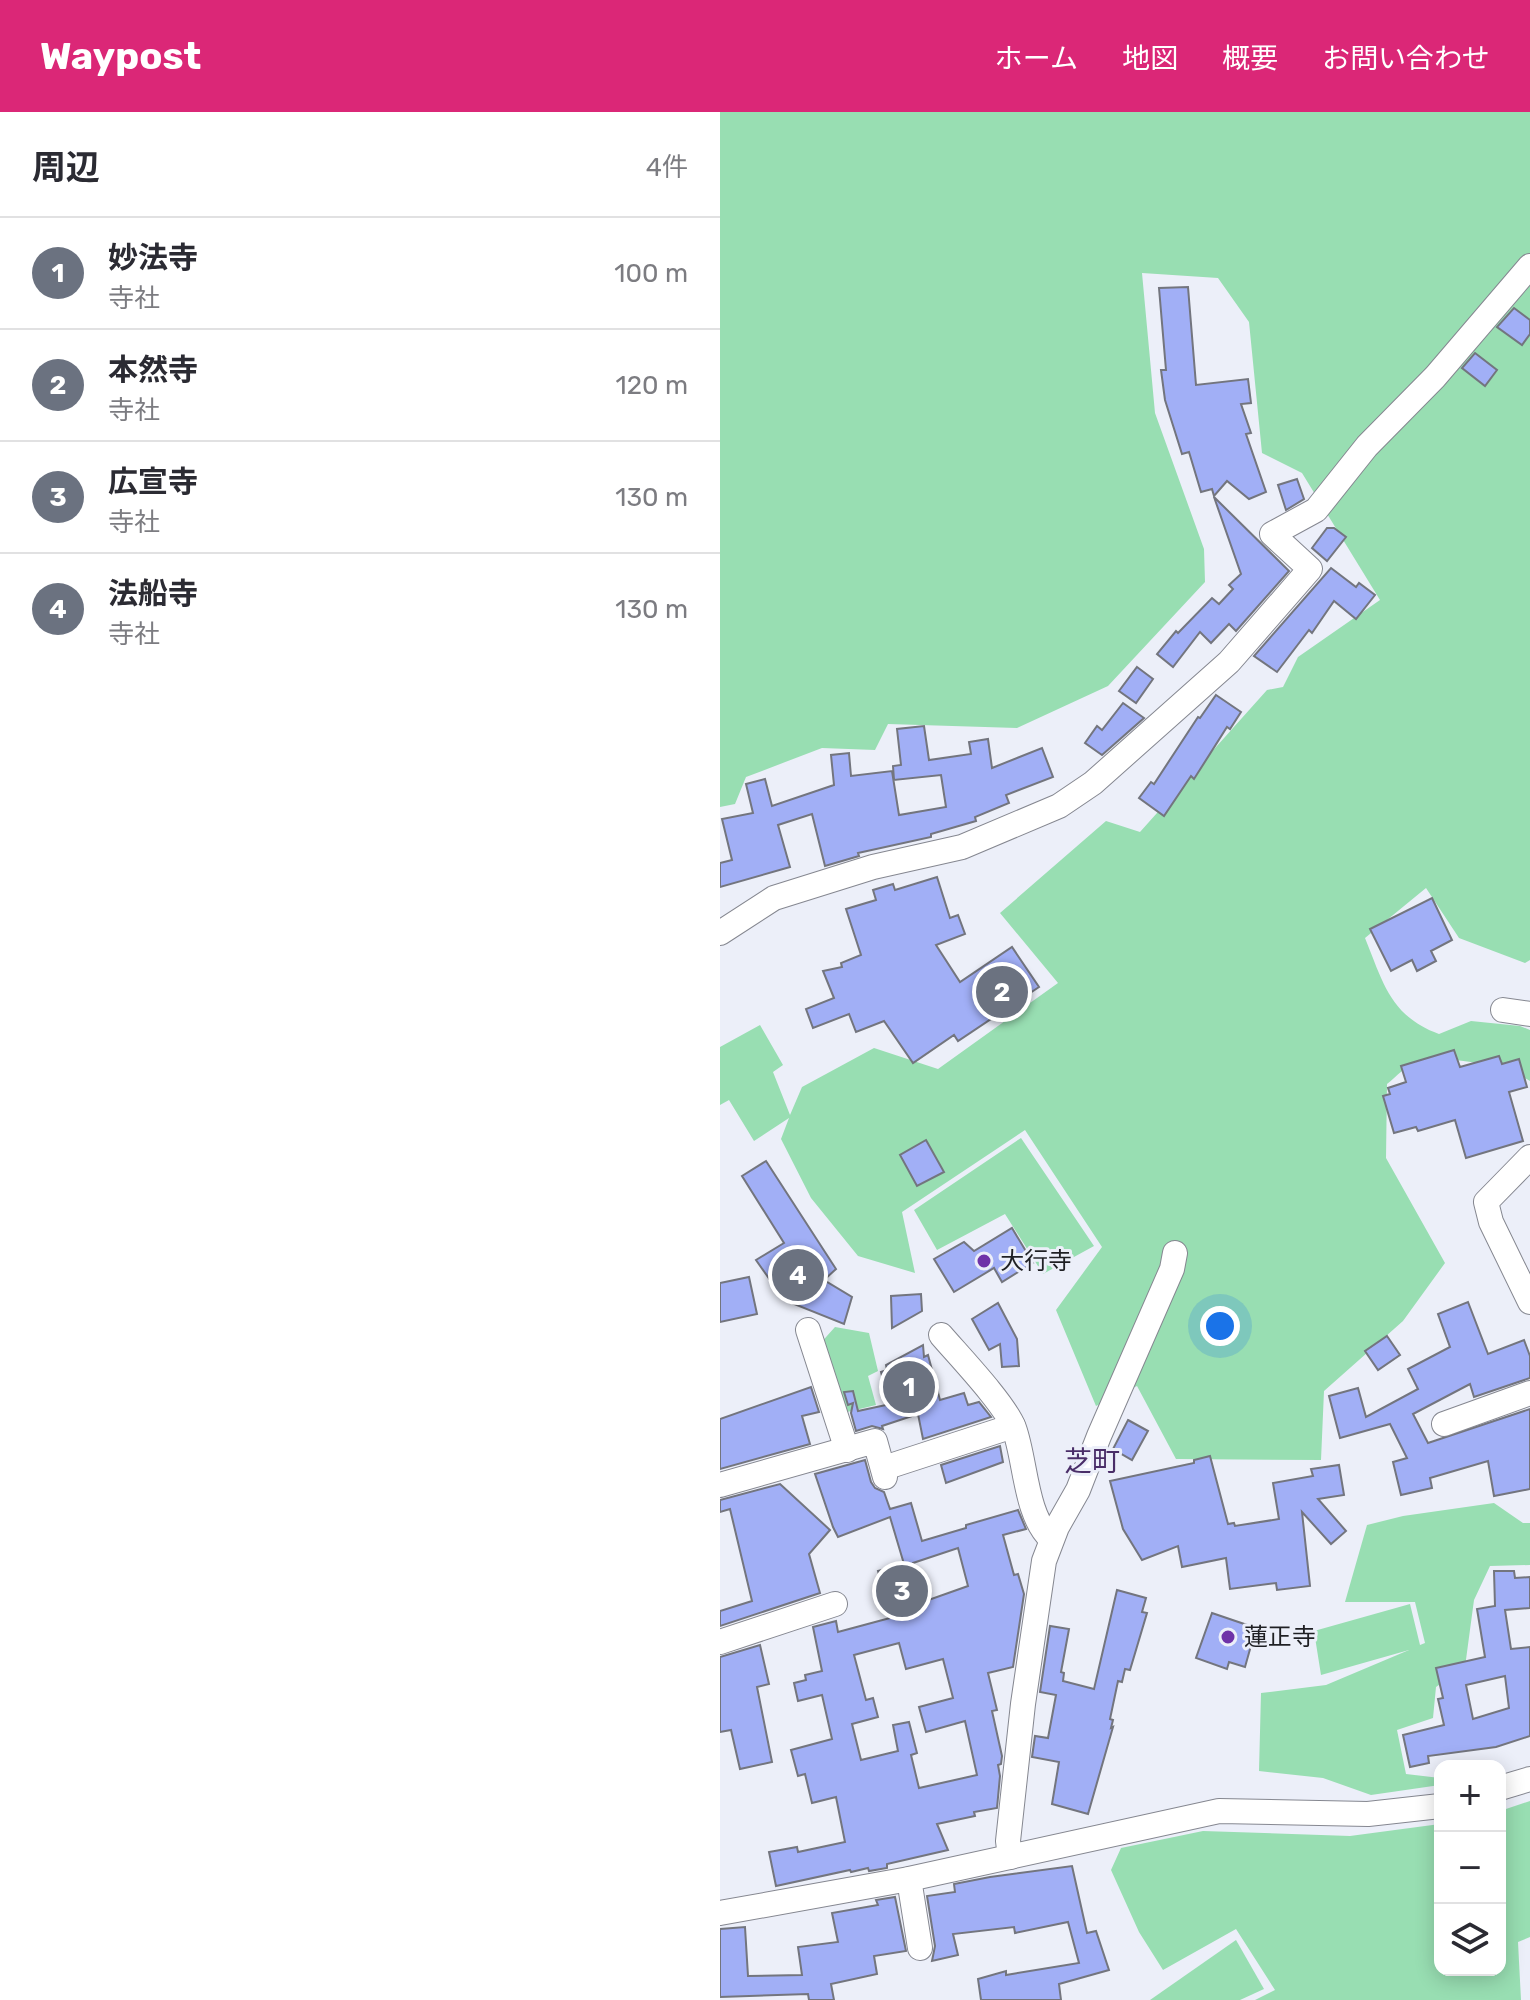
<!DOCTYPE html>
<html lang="ja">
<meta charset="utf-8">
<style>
body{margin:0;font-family:Rubik,"Noto Sans JP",sans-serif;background:#f7f7f7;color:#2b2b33}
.controls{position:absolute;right:24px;bottom:24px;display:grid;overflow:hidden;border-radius:16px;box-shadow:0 4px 20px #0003}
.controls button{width:72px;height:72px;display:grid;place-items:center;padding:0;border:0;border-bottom:2px solid #e1e1e2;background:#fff;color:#2b2b33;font:40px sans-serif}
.you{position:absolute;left:500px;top:1214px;width:28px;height:28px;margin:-20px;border:6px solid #fff;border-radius:50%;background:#1a73e8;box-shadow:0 0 0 12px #1a73e833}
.badge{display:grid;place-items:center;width:52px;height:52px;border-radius:50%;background:#db2777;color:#fff;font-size:26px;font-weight:700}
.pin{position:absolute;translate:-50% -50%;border:4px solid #fff;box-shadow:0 2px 8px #0006}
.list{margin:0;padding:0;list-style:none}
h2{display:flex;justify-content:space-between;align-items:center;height:104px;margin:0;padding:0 32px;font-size:34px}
h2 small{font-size:26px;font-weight:400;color:#7c7c81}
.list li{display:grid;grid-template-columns:52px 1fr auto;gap:24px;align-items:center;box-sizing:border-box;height:112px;padding:0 32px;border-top:2px solid #e1e1e2}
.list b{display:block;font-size:30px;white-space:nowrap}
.list p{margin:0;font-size:26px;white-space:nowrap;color:#7c7c81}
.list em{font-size:26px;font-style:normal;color:#7c7c81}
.icon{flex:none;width:44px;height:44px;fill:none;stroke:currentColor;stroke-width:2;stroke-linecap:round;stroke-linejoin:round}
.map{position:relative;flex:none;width:810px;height:1888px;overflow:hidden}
header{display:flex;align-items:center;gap:48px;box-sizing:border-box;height:112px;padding:0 40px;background:#db2777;color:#fff}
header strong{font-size:38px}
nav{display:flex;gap:44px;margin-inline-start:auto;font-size:28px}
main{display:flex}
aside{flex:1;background:#fff}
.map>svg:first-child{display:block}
.green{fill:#98deb2}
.building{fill:#a1aff6;stroke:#73757e;stroke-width:2;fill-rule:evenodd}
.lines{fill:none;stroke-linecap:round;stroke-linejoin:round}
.minor-casing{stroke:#858790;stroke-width:26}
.minor{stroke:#fff;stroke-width:24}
.poi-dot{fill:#6f33a8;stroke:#eceff9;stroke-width:3}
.labels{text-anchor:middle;stroke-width:6;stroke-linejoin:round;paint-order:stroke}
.poi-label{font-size:24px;fill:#1f2024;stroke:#eceff9;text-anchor:start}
.quarter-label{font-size:28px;fill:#4a2e68;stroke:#eceff9}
</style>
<header>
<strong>Waypost</strong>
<nav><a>ホーム</a><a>地図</a><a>概要</a><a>お問い合わせ</a></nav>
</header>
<main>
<aside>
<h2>周辺<small>4件</small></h2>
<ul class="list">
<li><span class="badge" style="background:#6b7280">1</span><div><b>妙法寺</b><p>寺社</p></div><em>100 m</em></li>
<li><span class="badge" style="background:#6b7280">2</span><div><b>本然寺</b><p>寺社</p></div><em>120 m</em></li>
<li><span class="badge" style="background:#6b7280">3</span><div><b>広宣寺</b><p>寺社</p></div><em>130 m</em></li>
<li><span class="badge" style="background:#6b7280">4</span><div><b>法船寺</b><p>寺社</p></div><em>130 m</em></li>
</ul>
</aside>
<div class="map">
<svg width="810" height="1888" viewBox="0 0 810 1888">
<rect width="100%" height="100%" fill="#eceff9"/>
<g class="green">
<path d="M 0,0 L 810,0 L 810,848 L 805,851 L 739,826 L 706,776 L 645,826 C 663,870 670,904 719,922 L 751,909 L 800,914 L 810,918 L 810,969 C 784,954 728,942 698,950 C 687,952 676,965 667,972 L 666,1046 L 725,1151 L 683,1209 L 604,1279 L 601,1348 L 456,1347 L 417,1274 L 376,1294 L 336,1198 L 382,1135 L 305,1018 L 182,1100 L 195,1161 L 138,1144 L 91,1086 L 61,1027 L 69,1006 L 34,1029 L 9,988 L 0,993 L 0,935 L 40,913 L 63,953 L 53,960 L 70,1003 L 82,975 L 154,936 L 218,957 L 338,871 L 280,801 L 386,709 L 420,720 L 547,578 L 563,575 L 578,545 L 660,488 L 582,361 L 542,341 L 529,210 L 498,166 L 422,161 L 435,301 L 484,437 L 485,470 L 388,574 L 297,616 L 168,612 L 155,638 L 102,636 L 26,665 L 15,692 L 0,695 Z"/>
<polygon points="301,1026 374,1134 323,1162 285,1102 217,1138 194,1098"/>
<polygon points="115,1215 149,1221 158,1259 148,1264 156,1293 119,1302 98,1234"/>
<polygon points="774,1391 803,1411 810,1411 810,1453 770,1454 754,1488 745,1555 716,1575 713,1606 677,1618 686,1662 720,1666 720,1673 651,1683 603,1666 539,1659 541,1581 606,1573 689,1538 601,1563 594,1519 690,1492 700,1533 705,1531 695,1490 625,1490 647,1413 683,1404"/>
<polygon points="810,1689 810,1825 798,1830 801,1888 535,1888 555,1878 516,1817 443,1858 419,1820 391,1758 401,1736 483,1719 630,1724 720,1712 720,1858 780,1858 780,1699"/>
<polygon points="516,1828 544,1877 520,1888 430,1888"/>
</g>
<g class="building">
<polygon points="468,175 476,273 528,267 531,291 521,292 531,321 526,322 546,380 529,387 507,369 494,384 492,377 481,380 469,340 462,342 445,288 441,258 446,258 439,176"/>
<polygon points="794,196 810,208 810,222 802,233 777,215"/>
<polygon points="755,241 777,258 765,274 742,256"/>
<polygon points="577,367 584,387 566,398 558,373"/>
<polygon points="494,385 569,459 516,519 509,512 491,531 480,520 453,555 437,542 456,519 458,521 492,486 499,492 513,477 509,473 521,462"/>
<polygon points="607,416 614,416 626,425 607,449 592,436"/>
<polygon points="611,456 636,475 639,471 655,483 636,507 614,489 592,521 589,518 557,560 534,544"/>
<polygon points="417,555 433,567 416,591 399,579"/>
<polygon points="496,583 521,600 510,617 507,615 474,667 471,664 444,704 419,686 431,670 434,672 478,605 480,606"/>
<polygon points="403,591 424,606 382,643 365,631 377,614 382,618"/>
<polygon points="204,614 209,648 251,642 249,630 268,627 272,656 322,636 333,665 286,683 289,691 255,705 256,709 211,722 211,725 138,741 139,744 105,754 92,702 58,713 70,755 0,775 0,751 12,748 2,707 33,701 26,672 45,667 52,694 114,673 111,643 129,641 131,664 172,659 179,703 226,695 221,663 174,668 173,654 181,653 177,617"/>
<polygon points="217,765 230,806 238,803 245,822 216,833 240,870 292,835 319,875 238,929 234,923 193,951 164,909 136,920 129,902 93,916 86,897 114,886 103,859 122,855 121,851 141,843 126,797 156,788 153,778 173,772 175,778"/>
<polygon points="712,786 732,828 711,839 716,849 697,859 692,848 671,859 650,817"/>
<polygon points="734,938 740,955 779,944 782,952 799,947 807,975 789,980 803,1029 746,1046 735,1008 698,1019 696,1015 674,1021 663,984 670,982 668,976 686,970 681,954"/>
<polygon points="206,1028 224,1060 197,1074 180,1043"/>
<polygon points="46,1049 116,1157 104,1168 132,1185 124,1212 64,1188 36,1148 64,1131 22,1064"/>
<polygon points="292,1116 313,1151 282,1170 274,1156 234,1180 214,1147 244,1130 254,1139"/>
<polygon points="29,1165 37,1202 0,1210 0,1171"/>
<polygon points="201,1182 202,1199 172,1216 171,1184"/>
<polygon points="748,1190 768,1242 804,1228 810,1244 810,1266 754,1285 750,1272 693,1302 708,1331 810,1297 810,1377 774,1384 768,1349 710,1366 712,1376 681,1383 673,1350 687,1346 670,1312 620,1326 609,1284 638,1276 646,1305 698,1277 688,1257 730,1235 718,1202"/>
<polygon points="278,1191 297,1227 299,1254 282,1255 280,1232 269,1238 252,1207"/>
<polygon points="667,1224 680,1243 658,1258 645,1239"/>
<polygon points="203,1233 204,1245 208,1243 220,1288 244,1281 248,1293 259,1290 271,1305 203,1327 198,1302 162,1314 163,1317 152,1314 136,1319 131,1301 133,1291 128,1293 124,1280 133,1279 138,1299 166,1293 164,1285 167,1284 161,1260 167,1258 166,1253"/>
<polygon points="91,1275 99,1300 82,1304 90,1332 0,1357 0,1307"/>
<polygon points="408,1308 428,1319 412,1348 393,1337"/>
<polygon points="280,1334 283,1350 226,1371 221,1353"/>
<polygon points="490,1344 508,1412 514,1411 515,1414 559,1407 553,1371 593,1364 591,1357 619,1353 624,1383 598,1387 626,1419 611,1432 582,1400 590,1474 557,1478 556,1471 510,1477 506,1446 462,1455 458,1434 422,1448 403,1417 390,1369 474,1351 474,1348"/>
<path d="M 145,1348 L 151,1370 L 155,1376 L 164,1380 L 170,1397 L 191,1391 L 202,1429 L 246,1416 L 246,1413 L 298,1398 L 306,1417 L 283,1423 L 294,1463 L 298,1462 L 304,1482 L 293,1555 L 268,1561 L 277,1598 L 272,1599 L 282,1644 L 281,1652 L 278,1653 L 280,1664 L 277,1696 L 254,1700 L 255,1704 L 217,1712 L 228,1738 L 167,1752 L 167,1756 L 149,1759 L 148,1756 L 131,1760 L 130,1758 L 56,1774 L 49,1740 L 77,1735 L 78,1740 L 125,1730 L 116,1685 L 92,1691 L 85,1662 L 78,1664 L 71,1638 L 112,1627 L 102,1583 L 78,1589 L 74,1571 L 86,1568 L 85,1563 L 102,1559 L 93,1515 L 116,1509 L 118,1520 L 170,1506 L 158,1459 L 184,1452 L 170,1405 L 118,1425 L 113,1415 L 95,1362 ZM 238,1436 L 248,1474 L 203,1490 L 193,1451 ZM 179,1531 L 186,1557 L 223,1547 L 233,1586 L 199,1595 L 206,1620 L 245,1609 L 257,1663 L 199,1676 L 191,1643 L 197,1641 L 189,1610 L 173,1613 L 178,1639 L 141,1648 L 132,1612 L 158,1605 L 153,1586 L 146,1588 L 134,1543 Z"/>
<polygon points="60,1372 110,1418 89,1442 100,1481 0,1514 0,1499 32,1489 10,1397 0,1400 0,1388"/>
<path d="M 774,1459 L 794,1459 L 795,1466 L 810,1465 L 810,1496 L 785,1498 L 791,1537 L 810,1535 L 810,1624 L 776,1635 L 708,1644 L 709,1651 L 690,1655 L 683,1623 L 724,1613 L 718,1587 L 723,1586 L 716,1556 L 765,1545 L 757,1497 L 775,1494 ZM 785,1564 L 789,1596 L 753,1607 L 746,1573 Z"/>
<polygon points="397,1478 426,1486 422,1500 427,1501 410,1558 405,1557 402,1570 398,1569 390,1607 393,1608 391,1616 393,1615 368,1702 332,1692 339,1650 312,1645 315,1624 328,1626 336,1583 320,1580 330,1514 349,1517 341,1560 344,1561 343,1569 374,1577"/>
<polygon points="492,1501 536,1516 525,1555 509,1550 507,1557 476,1546"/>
<polygon points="40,1533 49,1572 37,1575 52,1650 20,1657 11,1618 0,1620 0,1545"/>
<polygon points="352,1754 367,1821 376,1819 389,1858 339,1872 341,1888 261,1888 258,1867 286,1859 286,1863 359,1851 348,1810 295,1821 294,1815 233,1822 238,1843 212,1849 215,1834 207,1784 235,1780 234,1772 270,1765"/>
<polygon points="175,1785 186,1839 154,1844 157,1862 111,1872 114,1888 89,1888 88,1882 0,1885 0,1817 25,1815 28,1864 82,1863 78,1835 118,1830 112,1801 158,1793 156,1788"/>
</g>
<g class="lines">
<defs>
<g id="minor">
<polyline points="0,821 54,786 153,755 242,735 339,694 373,671 509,550 590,457 552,422 596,398 647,334 715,265 810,154"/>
<polyline points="783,898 810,902"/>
<polyline points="810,1045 766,1090 771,1110 810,1190"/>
<polyline points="88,1218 127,1338"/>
<path d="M 221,1223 C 239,1244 285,1292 294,1316 C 306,1349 305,1403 331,1427"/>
<polyline points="724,1312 810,1281"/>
<polyline points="164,1356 293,1314"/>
<polyline points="0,1373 155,1329 165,1365"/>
<polyline points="0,1530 115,1492"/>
<polyline points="780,1676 810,1667"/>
<polyline points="290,1745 288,1729 303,1592 324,1449 337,1415 358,1378 379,1324 452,1157 455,1141"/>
<polyline points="189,1767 200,1836"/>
<polyline points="0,1801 189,1767 499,1699 648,1702 720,1694"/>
</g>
</defs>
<use href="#minor" class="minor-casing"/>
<use href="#minor" class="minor"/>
</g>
<g class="poi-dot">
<circle cx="264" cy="1149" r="8"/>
<circle cx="508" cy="1525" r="8"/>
</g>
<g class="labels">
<g class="poi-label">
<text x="280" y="1157">大行寺</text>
<text x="524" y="1533">蓮正寺</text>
</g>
<g class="quarter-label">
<text x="372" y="1359">芝町</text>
</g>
</g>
</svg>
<div class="controls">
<button>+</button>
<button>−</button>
<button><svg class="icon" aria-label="layers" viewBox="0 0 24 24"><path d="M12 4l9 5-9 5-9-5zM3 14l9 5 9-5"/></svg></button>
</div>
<div class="you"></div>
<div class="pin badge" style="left:189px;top:1275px;background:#6b7280">1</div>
<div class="pin badge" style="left:282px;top:880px;background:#6b7280">2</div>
<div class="pin badge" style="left:182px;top:1479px;background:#6b7280">3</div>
<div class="pin badge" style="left:78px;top:1163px;background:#6b7280">4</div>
</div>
</main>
